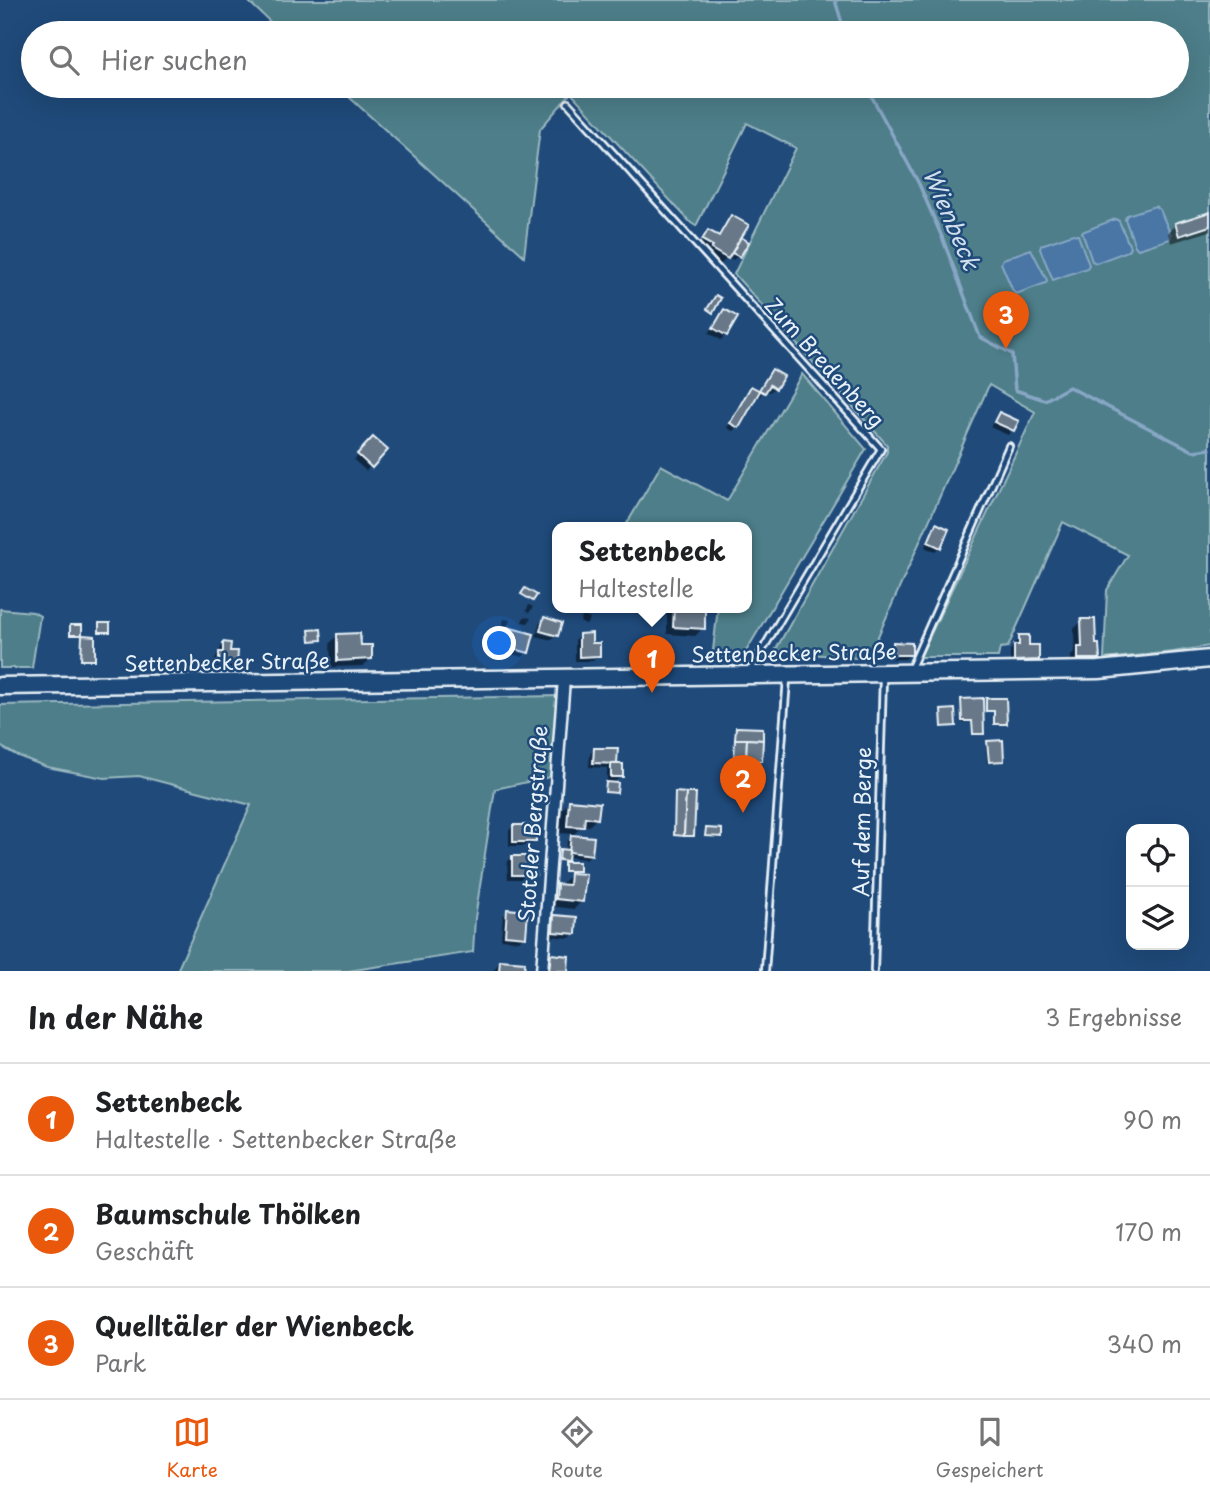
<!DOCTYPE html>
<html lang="de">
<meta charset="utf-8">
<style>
body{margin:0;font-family:"Playpen Sans",sans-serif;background:#f2f2f2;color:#202124}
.controls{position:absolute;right:21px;bottom:21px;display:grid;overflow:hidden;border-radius:14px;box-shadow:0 7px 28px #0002}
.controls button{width:63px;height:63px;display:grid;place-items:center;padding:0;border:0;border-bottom:2px solid #e0e0e0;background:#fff;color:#202124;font:35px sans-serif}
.you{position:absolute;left:500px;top:644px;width:24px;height:24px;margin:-18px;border:5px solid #fff;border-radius:50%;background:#1a73e8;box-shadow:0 0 0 10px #1a73e833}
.badge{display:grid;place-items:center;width:46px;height:46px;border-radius:50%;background:#ea580c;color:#fff;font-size:23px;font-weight:700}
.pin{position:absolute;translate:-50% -58px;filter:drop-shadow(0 2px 4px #0008)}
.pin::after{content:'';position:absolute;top:37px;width:24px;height:21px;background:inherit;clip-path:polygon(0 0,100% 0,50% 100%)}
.popup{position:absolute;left:552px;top:522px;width:200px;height:91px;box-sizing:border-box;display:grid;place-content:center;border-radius:14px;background:#fff;filter:drop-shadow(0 2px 5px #0005);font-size:23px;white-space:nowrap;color:#757577}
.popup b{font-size:26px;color:#202124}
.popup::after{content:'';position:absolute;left:50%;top:100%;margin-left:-14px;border:14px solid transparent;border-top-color:#fff}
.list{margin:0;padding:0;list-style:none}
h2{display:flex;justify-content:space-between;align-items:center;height:91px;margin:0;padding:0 28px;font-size:30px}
h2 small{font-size:23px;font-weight:400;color:#757577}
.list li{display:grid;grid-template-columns:46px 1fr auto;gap:21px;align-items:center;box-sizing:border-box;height:112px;padding:0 28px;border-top:2px solid #e0e0e0}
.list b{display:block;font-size:26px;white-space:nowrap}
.list p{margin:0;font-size:23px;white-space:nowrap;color:#757577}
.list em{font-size:23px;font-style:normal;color:#757577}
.icon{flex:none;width:38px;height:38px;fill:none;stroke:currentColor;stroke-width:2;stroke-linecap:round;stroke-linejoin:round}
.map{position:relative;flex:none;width:1210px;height:971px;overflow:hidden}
.search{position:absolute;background:#fff;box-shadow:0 7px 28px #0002;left:21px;right:21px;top:21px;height:77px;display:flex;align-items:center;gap:18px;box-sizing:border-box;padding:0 24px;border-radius:38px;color:#757577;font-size:26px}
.sheet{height:427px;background:#fff}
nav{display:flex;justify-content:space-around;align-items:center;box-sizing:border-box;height:98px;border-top:2px solid #e0e0e0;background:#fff;font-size:19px;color:#757577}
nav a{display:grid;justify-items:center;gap:4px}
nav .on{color:#ea580c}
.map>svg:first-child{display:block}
.green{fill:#4d7e89;stroke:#9ab8c0;stroke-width:2}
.water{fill:#4876a4;stroke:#88a7c6;stroke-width:2}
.shadow{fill:#0007}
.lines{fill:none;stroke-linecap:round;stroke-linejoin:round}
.stream{stroke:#88a7c6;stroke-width:3.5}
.building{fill:#687888;stroke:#e8f1f8;stroke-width:2}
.lane-casing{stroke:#e8f1f8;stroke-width:10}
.street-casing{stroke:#e8f1f8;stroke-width:15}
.primary-casing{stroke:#e8f1f8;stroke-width:21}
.lane{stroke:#1f4a7a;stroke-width:4.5}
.street{stroke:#1f4a7a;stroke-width:10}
.primary{stroke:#1f4a7a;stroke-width:16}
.labels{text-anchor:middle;stroke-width:5;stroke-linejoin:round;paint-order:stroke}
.street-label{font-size:21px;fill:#e8f1f8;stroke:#1f4a7a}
.water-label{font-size:23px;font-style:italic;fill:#d0dfeb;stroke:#1f4a7a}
</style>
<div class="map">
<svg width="1210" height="971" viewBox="0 0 1210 971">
<rect width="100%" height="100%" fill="#1f4a7a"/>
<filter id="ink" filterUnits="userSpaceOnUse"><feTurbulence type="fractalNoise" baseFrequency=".0143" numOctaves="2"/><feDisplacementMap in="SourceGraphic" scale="14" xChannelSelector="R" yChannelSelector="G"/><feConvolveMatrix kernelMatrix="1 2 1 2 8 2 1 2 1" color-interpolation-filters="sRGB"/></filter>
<g filter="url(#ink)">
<g class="green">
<polygon points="247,0 1210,0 1210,646 1173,652 1104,659 1107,590 1128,555 1063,522 1008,647 1000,648 998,657 920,657 1035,412 989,385 868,659 775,651 887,452 887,445 734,274 796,148 747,123 696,226 691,223 571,93 540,129 524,256 337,86 1177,86 1177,33 282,33"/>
<polygon points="802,374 866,449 742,658 712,659 718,607 746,607 746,527 625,527 661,465 727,501"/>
<polygon points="0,609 33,612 40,616 32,668 0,668"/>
<polygon points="559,696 550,777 495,789 475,918 473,952 348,971 177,971 251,805 139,776 104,778 47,767 18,756 0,746 0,705"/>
</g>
<g class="water">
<polygon points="1155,206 1160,210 1171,235 1170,239 1138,249 1135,246 1125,219 1127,215"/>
<polygon points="1115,219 1119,221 1130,247 1128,251 1096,263 1092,261 1082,232"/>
<polygon points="1073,234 1078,235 1089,265 1087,268 1053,280 1040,249 1041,245"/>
<polygon points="1031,249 1047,280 1046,283 1016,294 1013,291 1001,263 1003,259"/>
</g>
<g class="shadow">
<polygon points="1210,214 1210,231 1171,243 1168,233 1175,225"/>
<polygon points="732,217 738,256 733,260 728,257 719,266 705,257 696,248 708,232 717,237"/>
<polygon points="724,311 725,335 721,340 709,333"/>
<polygon points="772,371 774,388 770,392 765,390 759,397 756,395 737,427 733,431 727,428 747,393 751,388 758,392"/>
<polygon points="999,414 1016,422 1008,435 990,427"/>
<polygon points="373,439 385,450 366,471 354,460"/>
<polygon points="937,526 939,547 935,552 925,547 932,530"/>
<polygon points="529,605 533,607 529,613 526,611"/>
<polygon points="674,607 704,607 703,628 695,636 667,634 667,613"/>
<polygon points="583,616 590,619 586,625 580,622"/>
<polygon points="524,617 531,618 528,623 522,622"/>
<polygon points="504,619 510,620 507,627 502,626"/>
<polygon points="544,619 556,635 552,640 536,636 539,624"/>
<polygon points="1082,621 1098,658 1090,666 1071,666 1071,656 1075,652 1074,629"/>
<polygon points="508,628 527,652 523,657 498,651 503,633"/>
<polygon points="580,635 598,656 593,661 575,661 575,640"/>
<polygon points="337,636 359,647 371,659 363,666 331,667 330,643"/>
<polygon points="82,637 93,659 91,661 80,661"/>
<polygon points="1020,637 1037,660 1033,664 1010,665 1010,651"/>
<polygon points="223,644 236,663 231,668 215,667 215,659"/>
<polygon points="894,644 910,655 905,659 889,659 889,649"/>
<polygon points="986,700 1005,723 1003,725 993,725 993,712 985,712"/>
<polygon points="962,701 982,733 980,735 972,735 971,722 961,723 960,703"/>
<polygon points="942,712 954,725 952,727 941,728"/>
<polygon points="736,729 760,760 759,762 733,762"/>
<polygon points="988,743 1002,761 1000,763 987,763 986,745"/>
<polygon points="594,749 616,750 616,766 621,776 613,784 615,792 613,794 604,793 605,785 609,781 607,781 607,768 589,767 590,754"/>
<polygon points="676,794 693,835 691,837 673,836"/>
<polygon points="570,802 597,818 589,826 582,825 582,826 572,836 591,854 586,859 567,857 564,862 558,861 559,852 566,851 567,841 574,834 560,833 562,809"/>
<polygon points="513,826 534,842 530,846 509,846 509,831"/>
<polygon points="706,829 720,836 718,838 704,837"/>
<polygon points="512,858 534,874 529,879 508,879 507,862"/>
<polygon points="565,864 577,870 573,875 582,901 574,909 549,906 550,893 558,886 563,886 563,882 573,872 563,872"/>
<polygon points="508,911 524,936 519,941 501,939 503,916"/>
<polygon points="555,917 574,933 570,938 549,936 550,921"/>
<polygon points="552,956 566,971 546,971 547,961"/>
<polygon points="500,961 523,971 493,971"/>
</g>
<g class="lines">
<g class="stream">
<polyline points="835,0 845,33"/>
<polyline points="866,86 919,184 942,237 980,337 1012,354 1015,390 1045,400 1069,387 1193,451 1210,449"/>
</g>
</g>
<g class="building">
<polygon points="1210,212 1210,226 1179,236 1175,223"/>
<polygon points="731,215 749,225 728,259 711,249 713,246 702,240 708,230 719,236"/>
<polygon points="741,237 749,242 740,257 732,253"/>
<polygon points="716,295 721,298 713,313 707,309"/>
<polygon points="724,309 738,317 727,336 713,328"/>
<polygon points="772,369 784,376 776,389 770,385 765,393 759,390"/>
<polygon points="751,386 760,391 739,428 730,423"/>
<polygon points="999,412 1019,421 1014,431 994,422"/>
<polygon points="373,437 388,450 372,468 357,454"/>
<polygon points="936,523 949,529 941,548 928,542"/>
<polygon points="525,588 537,595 533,601 521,594"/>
<polygon points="643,607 654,607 654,608 650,616 640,611"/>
<polygon points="674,607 705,607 705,629 673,627"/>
<polygon points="544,617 562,623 558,636 540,631"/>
<polygon points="1081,619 1095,619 1096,644 1099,644 1100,659 1078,659 1078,647 1082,647"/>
<rect x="99" y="623" width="11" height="9"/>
<rect x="70" y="625" width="12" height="10"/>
<polygon points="507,627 534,634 529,653 502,646"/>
<polygon points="321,629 322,640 310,641 309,630"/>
<polygon points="360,633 361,645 372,645 372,659 337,661 337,634"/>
<polygon points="592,633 592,643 600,643 600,656 579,657 579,634"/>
<polygon points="82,635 95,636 95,660 81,660"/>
<polygon points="1019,635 1029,635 1029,645 1039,645 1039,660 1014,661 1014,645 1019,645"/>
<polygon points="223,642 231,643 230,651 238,651 237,664 219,663 219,652 223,652"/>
<polygon points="893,642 912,643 912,655 893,655"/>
<polygon points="983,698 984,734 973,734 972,721 962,721 961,699"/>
<polygon points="986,698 1006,698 1007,724 994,724 994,711 986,711"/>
<polygon points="955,709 956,726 942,727 941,710"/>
<polygon points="736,727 763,728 763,740 735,739"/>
<polygon points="735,739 747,739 746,761 734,760"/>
<polygon points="747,739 763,740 762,761 746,761"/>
<polygon points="1003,740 1004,761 989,762 987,741"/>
<polygon points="594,748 618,748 617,764 593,763"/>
<rect x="611" y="764" width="12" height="13"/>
<polygon points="606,782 618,783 617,793 605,792"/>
<polygon points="675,792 686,793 684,836 674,835"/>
<polygon points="686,793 696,793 694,836 684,836"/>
<polygon points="569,800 600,803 598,819 585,817 584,827 567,826"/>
<rect x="513" y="825" width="23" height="17"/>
<polygon points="706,828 722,829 722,837 705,836"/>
<polygon points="571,835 594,837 592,855 569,852"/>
<polygon points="560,849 569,850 568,861 559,860"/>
<polygon points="512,856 535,856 536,875 512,875"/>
<rect x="564" y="862" width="15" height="9"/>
<polygon points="570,873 586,874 583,902 556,899 557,884 569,885"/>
<polygon points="507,909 528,911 526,937 505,935"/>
<polygon points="554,915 577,917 576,934 553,932"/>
<polygon points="551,954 569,956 568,971 549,971"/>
<polygon points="500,960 525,962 524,971 499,971"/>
</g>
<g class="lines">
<defs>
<g id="lane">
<polyline points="568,103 881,449 750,671"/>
<polyline points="910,670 1009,446"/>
<polyline points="765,971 787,679"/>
<polyline points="874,971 883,678"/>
</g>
<polyline id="street" points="542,971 564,679"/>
<polyline id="primary" points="0,686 1099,670 1210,659"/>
</defs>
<use href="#lane" class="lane-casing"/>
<use href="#street" class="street-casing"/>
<use href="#primary" class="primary-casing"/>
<use href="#lane" class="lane"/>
<use href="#street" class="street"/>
<use href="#primary" class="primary"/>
</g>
</g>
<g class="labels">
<g class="street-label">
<text transform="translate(824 363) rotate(48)" y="7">Zum Bredenberg</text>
<text transform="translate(794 654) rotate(-1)" y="7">Settenbecker Straße</text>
<text transform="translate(227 663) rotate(-1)" y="7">Settenbecker Straße</text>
<text transform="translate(863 822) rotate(-89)" y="7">Auf dem Berge</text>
<text transform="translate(534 824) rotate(-86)" y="7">Stoteler Bergstraße</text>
</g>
<g class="water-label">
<text transform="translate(951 219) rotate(67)" y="8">Wienbeck</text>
</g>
</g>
</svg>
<div class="controls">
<button><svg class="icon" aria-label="locate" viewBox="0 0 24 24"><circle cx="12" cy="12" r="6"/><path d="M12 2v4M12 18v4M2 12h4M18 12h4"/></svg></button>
<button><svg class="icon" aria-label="layers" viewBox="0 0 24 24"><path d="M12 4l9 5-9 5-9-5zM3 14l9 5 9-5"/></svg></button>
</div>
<div class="you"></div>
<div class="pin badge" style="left:652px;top:693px">1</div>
<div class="popup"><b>Settenbeck</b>Haltestelle</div>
<div class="pin badge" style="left:743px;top:813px">2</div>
<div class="pin badge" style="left:1006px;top:349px">3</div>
<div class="search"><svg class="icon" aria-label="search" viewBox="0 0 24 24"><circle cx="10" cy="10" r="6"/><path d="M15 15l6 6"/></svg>Hier suchen</div>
</div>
<section class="sheet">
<h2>In der Nähe<small>3 Ergebnisse</small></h2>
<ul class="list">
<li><span class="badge">1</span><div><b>Settenbeck</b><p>Haltestelle · Settenbecker Straße</p></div><em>90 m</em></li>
<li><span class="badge">2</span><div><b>Baumschule Thölken</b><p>Geschäft</p></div><em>170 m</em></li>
<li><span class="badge">3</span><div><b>Quelltäler der Wienbeck</b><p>Park</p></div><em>340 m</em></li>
</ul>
</section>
<nav>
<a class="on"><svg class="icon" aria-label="map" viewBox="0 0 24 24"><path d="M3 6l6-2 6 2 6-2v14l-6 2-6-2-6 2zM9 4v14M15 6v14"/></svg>Karte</a>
<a><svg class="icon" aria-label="directions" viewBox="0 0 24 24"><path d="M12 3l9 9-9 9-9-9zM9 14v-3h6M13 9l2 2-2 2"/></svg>Route</a>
<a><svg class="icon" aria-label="saved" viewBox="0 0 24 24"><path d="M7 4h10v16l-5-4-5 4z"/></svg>Gespeichert</a>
</nav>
